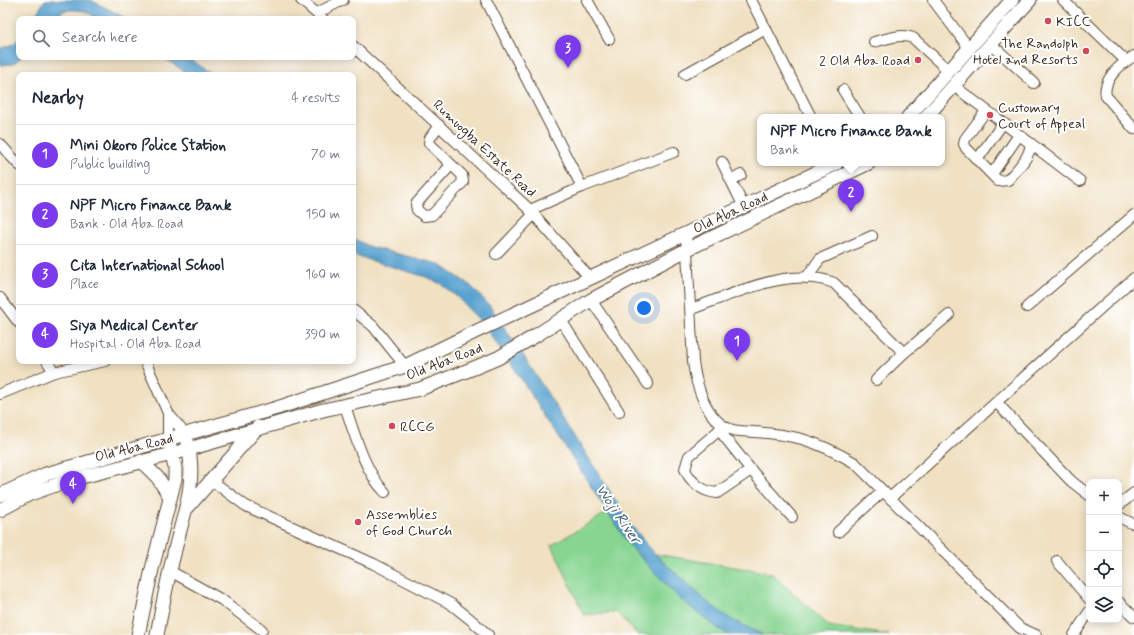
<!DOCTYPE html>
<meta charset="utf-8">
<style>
body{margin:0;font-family:Mynerve,sans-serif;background:#f6f6f7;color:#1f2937}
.controls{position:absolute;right:12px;bottom:12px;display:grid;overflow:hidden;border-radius:8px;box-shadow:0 2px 10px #0003}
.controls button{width:36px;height:36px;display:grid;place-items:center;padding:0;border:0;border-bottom:1px solid #e0e1e3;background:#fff;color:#1f2937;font:20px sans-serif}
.you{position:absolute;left:644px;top:308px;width:14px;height:14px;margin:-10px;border:3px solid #fff;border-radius:50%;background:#1a73e8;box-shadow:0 0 0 6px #1a73e833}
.badge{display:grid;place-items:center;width:26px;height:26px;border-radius:50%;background:#7c3aed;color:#fff;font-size:13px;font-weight:700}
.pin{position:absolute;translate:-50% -33px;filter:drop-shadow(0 1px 2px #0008)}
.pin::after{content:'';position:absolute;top:21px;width:14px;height:12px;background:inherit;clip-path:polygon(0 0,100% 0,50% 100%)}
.popup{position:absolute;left:757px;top:114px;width:188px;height:52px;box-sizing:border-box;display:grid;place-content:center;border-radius:8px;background:#fff;filter:drop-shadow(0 1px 3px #0005);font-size:13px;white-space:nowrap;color:#747a83}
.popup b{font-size:15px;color:#1f2937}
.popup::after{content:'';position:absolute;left:50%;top:100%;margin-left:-8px;border:8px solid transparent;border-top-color:#fff}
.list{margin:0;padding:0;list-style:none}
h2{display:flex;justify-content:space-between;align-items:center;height:52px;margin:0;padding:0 16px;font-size:17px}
h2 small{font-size:13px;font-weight:400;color:#747a83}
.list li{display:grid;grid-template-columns:26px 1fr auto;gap:12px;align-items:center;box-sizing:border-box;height:60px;padding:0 16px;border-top:1px solid #e0e1e3}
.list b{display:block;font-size:15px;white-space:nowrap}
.list p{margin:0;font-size:13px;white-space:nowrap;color:#747a83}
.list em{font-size:13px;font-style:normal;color:#747a83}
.icon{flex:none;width:22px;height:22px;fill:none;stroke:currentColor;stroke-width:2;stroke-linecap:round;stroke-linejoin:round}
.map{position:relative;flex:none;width:1134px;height:635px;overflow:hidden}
.search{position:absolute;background:#fff;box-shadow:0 2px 10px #0003;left:16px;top:16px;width:340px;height:44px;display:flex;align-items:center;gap:10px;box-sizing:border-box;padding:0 14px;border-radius:8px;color:#747a83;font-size:15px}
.panel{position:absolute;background:#fff;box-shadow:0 2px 10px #0003;left:16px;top:72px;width:340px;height:292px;border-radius:8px}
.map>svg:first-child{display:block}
.green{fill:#88d592;stroke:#628058}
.water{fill:#58a2d0;stroke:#4a6677}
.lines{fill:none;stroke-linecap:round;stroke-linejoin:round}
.minor-casing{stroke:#564537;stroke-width:12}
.major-casing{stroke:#564537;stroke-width:15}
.minor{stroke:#fff;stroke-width:10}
.major{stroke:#fff;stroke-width:13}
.poi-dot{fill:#d1495b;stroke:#fff;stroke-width:1.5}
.labels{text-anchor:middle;stroke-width:4;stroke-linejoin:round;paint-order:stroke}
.poi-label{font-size:14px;fill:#3b2a1e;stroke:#fff;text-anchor:start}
.street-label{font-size:14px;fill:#3b2a1e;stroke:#fff}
.water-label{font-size:15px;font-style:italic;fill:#48606e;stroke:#fff}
</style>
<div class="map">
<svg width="1134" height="635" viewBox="0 0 1134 635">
<rect width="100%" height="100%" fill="#fff"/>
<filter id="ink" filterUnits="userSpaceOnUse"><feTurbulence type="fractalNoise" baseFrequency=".025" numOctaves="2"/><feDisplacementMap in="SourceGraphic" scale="8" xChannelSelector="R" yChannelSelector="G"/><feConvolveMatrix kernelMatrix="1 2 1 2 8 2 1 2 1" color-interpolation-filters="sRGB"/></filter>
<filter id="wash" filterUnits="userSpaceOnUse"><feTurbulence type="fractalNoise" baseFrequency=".012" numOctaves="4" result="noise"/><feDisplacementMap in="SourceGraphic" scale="16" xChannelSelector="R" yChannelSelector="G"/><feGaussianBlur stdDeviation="0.9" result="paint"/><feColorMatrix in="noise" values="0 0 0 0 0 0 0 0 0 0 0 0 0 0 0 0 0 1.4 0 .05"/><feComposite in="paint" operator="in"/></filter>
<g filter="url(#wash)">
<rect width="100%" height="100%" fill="#f0e1c3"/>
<g class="green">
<polygon points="608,512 629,545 679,598 719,629 729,635 638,635 616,612 584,615 552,545"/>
<polygon points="655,554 771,573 829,626 890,635 763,635 730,619 706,601"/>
</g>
<g class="water">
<polygon points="45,0 91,0 127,19 98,19 85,11 72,10 63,11 54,19 33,19"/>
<polygon points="19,38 19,57 22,57 13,64 0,65 0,49 14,44"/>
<polygon points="162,57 188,57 213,75 190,75"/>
<polygon points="353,238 370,247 439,264 471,286 489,305 523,355 632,526 655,554 706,601 730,619 763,635 729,635 719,629 679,598 629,545 510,362 481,322 457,297 441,284 426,277 353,255"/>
</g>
</g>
<g filter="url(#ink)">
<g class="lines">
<defs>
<g id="minor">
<polyline points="301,0 323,19"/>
<polyline points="486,0 582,187"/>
<polyline points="587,0 609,39"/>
<polyline points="751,0 811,117"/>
<polyline points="933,0 969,48"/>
<polyline points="1063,0 1126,61"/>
<polyline points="317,13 343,0"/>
<path d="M 874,42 C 887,39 900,33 913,38 L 949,71"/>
<polyline points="991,44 1034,83"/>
<polyline points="353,46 530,210 590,278"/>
<path d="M 1134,56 C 1121,64 1102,79 1106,96 L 1134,129"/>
<polyline points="685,74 766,29"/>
<path d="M 954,86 L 1030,143 C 1032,156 1016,170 1008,180 L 998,181 L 966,148 L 964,144 L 965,139 L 986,111"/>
<polyline points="843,90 860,117"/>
<polyline points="439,125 430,138 429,143 462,175 463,182 432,215 424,216 417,210 416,204 451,165"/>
<polyline points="1030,143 1080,181"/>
<polyline points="0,144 19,165"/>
<polyline points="977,160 1003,123"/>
<polyline points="722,162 744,207"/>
<polyline points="992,174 1019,135"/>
<polyline points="731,180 741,175"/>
<polyline points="530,210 582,187 674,152"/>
<path d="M 686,233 L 693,362 C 696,385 706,420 730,429 C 737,432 747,431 754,432 C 770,433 787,435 802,439 C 822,445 838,453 855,463 L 1020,628 L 1036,635"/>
<polyline points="496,254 534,214"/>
<polyline points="806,278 820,259 872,236"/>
<polyline points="0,298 19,323"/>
<polyline points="591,300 648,384"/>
<polyline points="1027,307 1134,215"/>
<path d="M 691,309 C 732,295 790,265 834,283 L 904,353 L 949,315"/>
<polyline points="353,310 373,326 405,366"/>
<polyline points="561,320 619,412"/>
<polyline points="47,361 54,372"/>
<polyline points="145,361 168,413 185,434"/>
<polyline points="876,380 904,353"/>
<polyline points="0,394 54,372 105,361"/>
<polyline points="997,403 1071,481 1089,495"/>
<path d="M 345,406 C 354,432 365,473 385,492"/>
<polyline points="168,413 168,438"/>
<path d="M 724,426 L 689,456 L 685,469 C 690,482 703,492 717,493 L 751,470 L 792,517"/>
<polyline points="719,430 751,470"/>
<polyline points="212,481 246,506 374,564 451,604 470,619 488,635"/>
<polyline points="890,498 1134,278"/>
<polyline points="1119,505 1134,493"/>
<polyline points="1119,517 1131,523"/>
<polyline points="838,532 883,491"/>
<polyline points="1057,561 1089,599"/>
<polyline points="170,571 222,600 262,630"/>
<polyline points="1119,602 1134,617"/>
<polyline points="1074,635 1089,612"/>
</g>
<g id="major">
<polyline points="908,117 1012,0"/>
<polyline points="926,117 1030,0"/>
<polyline points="141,461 158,478 170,497"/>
<polyline points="0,495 46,474 277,408 405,366 477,331 837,163"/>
<polyline points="187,508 258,427"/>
<polyline points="0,510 30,494 70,480 172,454 323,410 420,389 474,368 498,358 535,336 591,300 688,249 869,163"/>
<polyline points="138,635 152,569 175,479 175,468 170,446"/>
<path d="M 157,635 C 162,608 167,581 174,554 C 183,514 198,483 187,441"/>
</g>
</defs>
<use href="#minor" class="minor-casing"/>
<use href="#major" class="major-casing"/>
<use href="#minor" class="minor"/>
<use href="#major" class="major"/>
</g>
</g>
<g class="poi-dot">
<circle cx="1048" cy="21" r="4"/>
<circle cx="1086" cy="51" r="4"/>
<circle cx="918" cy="60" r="4"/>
<circle cx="990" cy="115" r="4"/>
<circle cx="392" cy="426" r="4"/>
<circle cx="358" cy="522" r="4"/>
</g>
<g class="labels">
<g class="poi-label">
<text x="1056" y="26">KICC</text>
<text x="1078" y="48" text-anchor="end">The Randolph<tspan x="1078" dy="16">Hotel and Resorts</tspan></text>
<text x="910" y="65" text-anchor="end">2 Old Aba Road</text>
<text x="998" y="112">Customary<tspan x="998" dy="16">Court of Appeal</tspan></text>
<text x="400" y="431">RCCG</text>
<text x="366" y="519">Assemblies<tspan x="366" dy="16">of God Church</tspan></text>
</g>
<g class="street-label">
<text transform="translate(485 148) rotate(43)" y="5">Rumuogba Estate Road</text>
<text transform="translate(730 212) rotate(-25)" y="5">Old Aba Road</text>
<text transform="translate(444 361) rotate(-21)" y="5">Old Aba Road</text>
<text transform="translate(134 447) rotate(-14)" y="5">Old Aba Road</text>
</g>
<g class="water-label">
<text transform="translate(619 514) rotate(56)" y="5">Woji River</text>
</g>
</g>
</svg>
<div class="controls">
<button>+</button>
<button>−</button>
<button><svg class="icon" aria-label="locate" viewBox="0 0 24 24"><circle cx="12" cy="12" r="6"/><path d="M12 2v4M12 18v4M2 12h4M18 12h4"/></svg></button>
<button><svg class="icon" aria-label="layers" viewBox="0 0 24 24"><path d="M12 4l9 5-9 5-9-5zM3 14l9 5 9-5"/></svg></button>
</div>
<div class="you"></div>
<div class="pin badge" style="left:737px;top:361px">1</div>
<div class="pin badge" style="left:851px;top:212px">2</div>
<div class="popup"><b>NPF Micro Finance Bank</b>Bank</div>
<div class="pin badge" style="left:568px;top:68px">3</div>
<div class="pin badge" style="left:73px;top:504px">4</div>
<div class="search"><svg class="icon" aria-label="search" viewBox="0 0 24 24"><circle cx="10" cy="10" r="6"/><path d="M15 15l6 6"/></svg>Search here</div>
<section class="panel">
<h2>Nearby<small>4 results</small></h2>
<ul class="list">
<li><span class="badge">1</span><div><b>Mini Okoro Police Station</b><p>Public building</p></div><em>70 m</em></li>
<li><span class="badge">2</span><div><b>NPF Micro Finance Bank</b><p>Bank · Old Aba Road</p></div><em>150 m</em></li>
<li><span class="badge">3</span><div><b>Cita International School</b><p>Place</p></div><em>160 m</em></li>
<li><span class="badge">4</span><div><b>Siya Medical Center</b><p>Hospital · Old Aba Road</p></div><em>390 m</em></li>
</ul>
</section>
</div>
